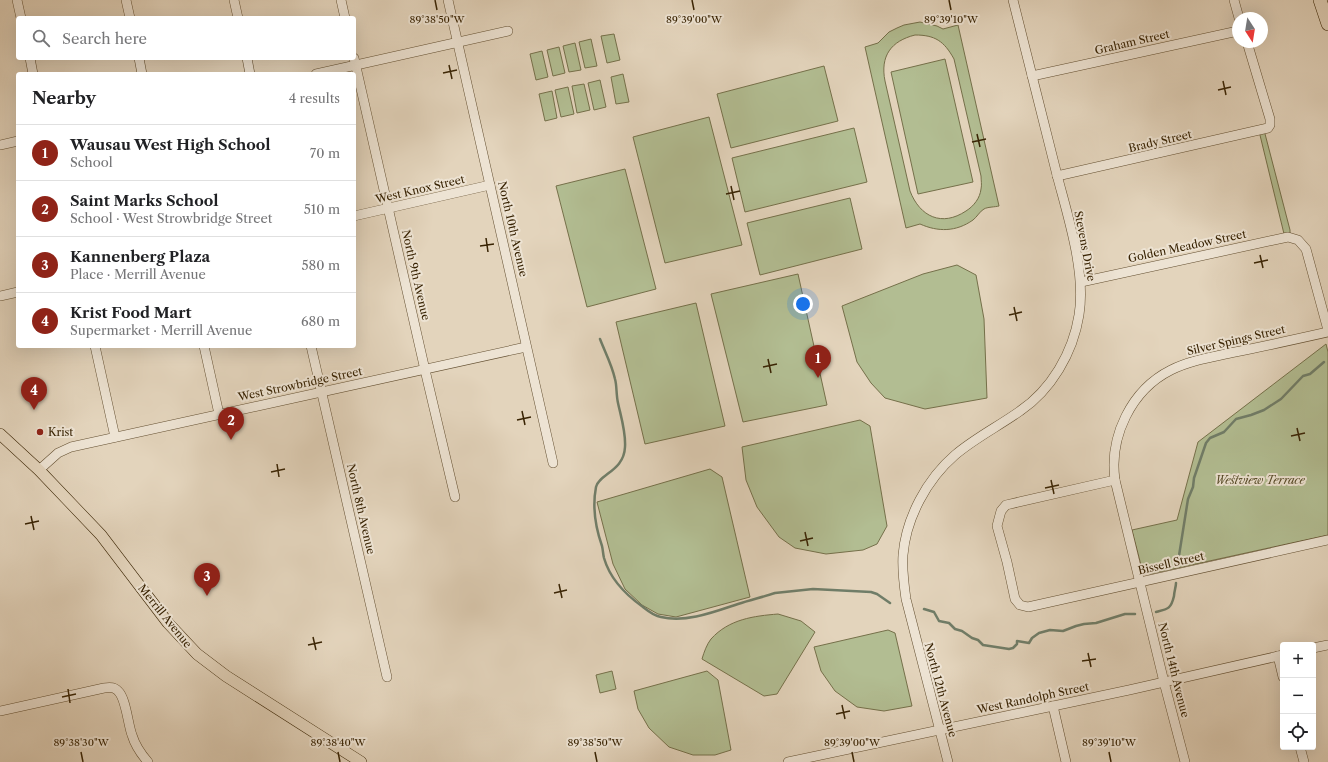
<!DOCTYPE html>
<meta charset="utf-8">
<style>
body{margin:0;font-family:"Libre Caslon Text",serif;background:#f6f6f6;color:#202124}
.controls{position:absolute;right:12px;bottom:12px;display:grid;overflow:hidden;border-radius:4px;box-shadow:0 4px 16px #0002}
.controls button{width:36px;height:36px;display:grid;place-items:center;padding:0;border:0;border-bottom:1px solid #e0e0e0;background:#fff;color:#202124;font:20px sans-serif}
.compass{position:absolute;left:1232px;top:12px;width:36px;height:36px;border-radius:50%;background:#fff;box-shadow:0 4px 16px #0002;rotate:168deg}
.you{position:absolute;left:803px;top:304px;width:14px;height:14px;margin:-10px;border:3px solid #fff;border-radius:50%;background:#1a73e8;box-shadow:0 0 0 6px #1a73e833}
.badge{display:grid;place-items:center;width:26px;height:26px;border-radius:50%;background:#8f2418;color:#fff;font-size:13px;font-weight:700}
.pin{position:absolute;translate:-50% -33px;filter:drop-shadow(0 1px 2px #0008)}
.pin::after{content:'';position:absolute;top:21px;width:14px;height:12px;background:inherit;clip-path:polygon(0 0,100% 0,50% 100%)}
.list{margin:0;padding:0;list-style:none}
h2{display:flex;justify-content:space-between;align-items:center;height:52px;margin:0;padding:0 16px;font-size:17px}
h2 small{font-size:13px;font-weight:400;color:#757577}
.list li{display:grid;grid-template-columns:26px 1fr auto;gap:12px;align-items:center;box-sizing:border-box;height:56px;padding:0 16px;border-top:1px solid #e0e0e0}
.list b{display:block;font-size:15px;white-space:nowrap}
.list p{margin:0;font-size:13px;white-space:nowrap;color:#757577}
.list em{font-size:13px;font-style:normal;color:#757577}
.icon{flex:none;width:22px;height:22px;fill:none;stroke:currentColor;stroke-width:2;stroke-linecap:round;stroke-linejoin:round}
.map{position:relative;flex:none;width:1328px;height:762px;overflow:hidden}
.search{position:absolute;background:#fff;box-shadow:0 4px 16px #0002;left:16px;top:16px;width:340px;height:44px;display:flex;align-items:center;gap:10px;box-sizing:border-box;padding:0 14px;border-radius:4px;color:#757577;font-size:15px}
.panel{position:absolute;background:#fff;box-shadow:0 4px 16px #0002;left:16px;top:72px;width:340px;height:276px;border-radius:4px}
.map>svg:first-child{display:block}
.green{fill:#b2bd92;stroke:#75704a;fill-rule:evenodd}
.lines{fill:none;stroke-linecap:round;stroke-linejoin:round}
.stream{stroke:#707d68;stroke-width:2.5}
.minor-casing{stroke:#634f31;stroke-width:10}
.major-casing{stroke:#382303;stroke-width:12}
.highway-casing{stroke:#382303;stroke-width:14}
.minor{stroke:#ede3d3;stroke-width:9}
.major{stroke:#e3d4bc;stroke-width:11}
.highway{stroke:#e3d4bc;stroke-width:13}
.ticks{fill:none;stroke:#382303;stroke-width:1.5}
.poi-dot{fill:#8f2418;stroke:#ede3d3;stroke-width:1.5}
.labels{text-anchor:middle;stroke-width:4;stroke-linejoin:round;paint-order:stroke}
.street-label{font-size:11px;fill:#382303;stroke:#ede3d3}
.poi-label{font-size:11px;fill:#382303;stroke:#ede3d3;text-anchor:start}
.park-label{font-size:11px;font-style:italic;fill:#564a27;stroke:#ede3d3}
.ticks-label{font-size:10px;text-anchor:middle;fill:#382303;stroke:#ede3d3;stroke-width:4;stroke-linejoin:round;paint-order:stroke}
</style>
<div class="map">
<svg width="1328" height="762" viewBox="0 0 1328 762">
<rect width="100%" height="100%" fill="#e3d4bc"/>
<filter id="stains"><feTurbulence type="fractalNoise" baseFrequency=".005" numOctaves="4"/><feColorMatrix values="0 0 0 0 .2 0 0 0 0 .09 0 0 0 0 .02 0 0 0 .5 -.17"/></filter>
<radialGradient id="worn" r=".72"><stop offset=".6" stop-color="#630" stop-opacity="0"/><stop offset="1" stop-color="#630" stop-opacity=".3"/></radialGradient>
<g class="green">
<path d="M 920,22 L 937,26 L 943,29 L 958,25 L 999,206 C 995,207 987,207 984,209 C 980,211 977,217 973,220 C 956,232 938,232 920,224 L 906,228 L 865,47 L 878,43 L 889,32 L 897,28 L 904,25 ZM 915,35 C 935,35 944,41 954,59 L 981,176 C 981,180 982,185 981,189 C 980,198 974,206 966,211 C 942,227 920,217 910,191 L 885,81 C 880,56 891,41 915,35 Z"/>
<polygon points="614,34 620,60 607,63 601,36"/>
<polygon points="591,39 597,66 585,68 579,42"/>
<polygon points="575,43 581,70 569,72 563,46"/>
<polygon points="559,47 565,73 553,76 547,50"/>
<polygon points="542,51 548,77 536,80 530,54"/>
<polygon points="945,59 973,182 918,194 891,72"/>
<polygon points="824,66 838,121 731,148 717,94"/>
<polygon points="623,74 629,102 616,104 611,77"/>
<polygon points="600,80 606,107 594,110 588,83"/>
<polygon points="584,84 590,110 577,113 572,86"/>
<polygon points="568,87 574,114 561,117 555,90"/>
<polygon points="552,91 557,118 545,121 539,94"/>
<polygon points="709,117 742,245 665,263 633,137"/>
<polygon points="854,128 867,182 745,212 732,158"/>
<polygon points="1264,130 1290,230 1290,238 1285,238 1259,131"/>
<polygon points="625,169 656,289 587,307 556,186"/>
<polygon points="850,198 862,249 760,275 747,223"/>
<polygon points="957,265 976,275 984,319 987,398 925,409 885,398 871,383 857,362 842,306 923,274"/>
<polygon points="798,274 827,405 743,422 711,294"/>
<polygon points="696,303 725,426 645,444 616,322"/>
<polygon points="1326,344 1328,352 1328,535 1150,574 1145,573 1142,569 1132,530 1177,520 1198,442"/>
<polygon points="860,420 870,426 887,526 877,544 863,550 826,554 795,548 779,537 757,507 746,480 742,447"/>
<polygon points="710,469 722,477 750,597 676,617 658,614 642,605 625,589 613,564 597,502"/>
<path d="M 778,614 L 801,621 L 815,632 L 777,694 L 764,696 L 702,659 C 704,652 707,644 711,639 C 729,619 754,616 778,614 Z"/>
<polygon points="888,630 895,633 912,706 884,711 857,707 835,691 821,671 814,647"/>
<polygon points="612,671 616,689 600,693 596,675"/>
<polygon points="707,671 718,680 731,750 715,755 693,755 669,747 649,728 638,709 634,691"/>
</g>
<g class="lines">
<g class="stream">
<path d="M 600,339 C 605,352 612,365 615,379 C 617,386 616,394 618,403 C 621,417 626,432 625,447 C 624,471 599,474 596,487 C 592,508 595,526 602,546 C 603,550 603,554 604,558 C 610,579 626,595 643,607 C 648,611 654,616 661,617 C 686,623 714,612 738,604 C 750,600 763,597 775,593 L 813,589 L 871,592 L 877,594 L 890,603"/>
<polyline points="1178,562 1188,499 1193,487 1194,478 1206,443 1210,438 1224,432 1236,419 1251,415 1264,410 1281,399 1303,376 1310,374 1324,362"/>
<polyline points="924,609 934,612 939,621 949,623 955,629 962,631 972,638 978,640 983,645 1009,649 1013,648 1017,644 1017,641 1029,643 1032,638 1039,633 1050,630 1063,631 1076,626 1084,624 1096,623 1125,614 1135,614"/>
<path d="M 1156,612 C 1168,609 1171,609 1174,596 C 1174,592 1176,587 1176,583"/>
</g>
<defs>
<g id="minor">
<polyline points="17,0 21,18"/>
<polyline points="126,0 130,18"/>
<polyline points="234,0 238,18"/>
<polyline points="341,0 345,18"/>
<polyline points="448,0 553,463"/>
<polyline points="1234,0 1239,18"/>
<polyline points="30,58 33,74"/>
<polyline points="139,58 142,74"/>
<polyline points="247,58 250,74"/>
<polyline points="354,58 425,370 455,497"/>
<polyline points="316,74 508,31"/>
<polyline points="1032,76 1238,31"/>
<polyline points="0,145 18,141"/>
<polyline points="1057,176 1268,128 1270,125 1270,119 1247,42"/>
<polyline points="354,216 490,185"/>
<polyline points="1081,282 1288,237 1298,240 1306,249 1328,330"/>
<polyline points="0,296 18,292"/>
<polyline points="95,346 115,437"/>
<polyline points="204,346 219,414"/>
<polyline points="311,346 387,677"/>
<polyline points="39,470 58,453 71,447 526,347"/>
<polyline points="1115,480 1006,505 1001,511 997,526 1007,562 1015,599 1020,605 1028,607 1328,540"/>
<polyline points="1313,648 1328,645"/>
<polyline points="1278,656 1283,677"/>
<polyline points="1053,706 1066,762"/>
<path d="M 0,711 L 104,688 C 109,687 115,687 118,691 C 126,698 128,725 132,735 C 135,745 141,754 148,762"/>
<polyline points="1300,747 1304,762"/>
<polyline points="788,762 1129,690 1283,655"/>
<path d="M 948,762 L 906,599 C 904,585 902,570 903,555 C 906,518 927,479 955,455 C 975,438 999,426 1020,411 C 1051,390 1073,353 1079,315 C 1086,272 1068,217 1057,175 C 1042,117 1028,58 1013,0"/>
<path d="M 1185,762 L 1164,682 L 1115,480 C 1109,437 1131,390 1171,370 C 1191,360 1213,357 1235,352 C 1266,346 1297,339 1328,332"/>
</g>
<polyline id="major" points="0,434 39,470 101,535 168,623 197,654 226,676 361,762"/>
<polyline id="highway" points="1320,0 1328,24"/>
</defs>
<use href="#minor" class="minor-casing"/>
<use href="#major" class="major-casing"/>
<use href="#highway" class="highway-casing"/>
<use href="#minor" class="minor"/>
<use href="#major" class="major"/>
<use href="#highway" class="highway"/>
</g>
<path class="ticks" d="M 435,0 L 437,10M 692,0 L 694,10M 949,0 L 951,10M 449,65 L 452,79M 443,73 L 457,70M 1223,81 L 1226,95M 1218,90 L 1231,87M 977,134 L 980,147M 972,142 L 986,139M 731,186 L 734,200M 726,194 L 740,191M 486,238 L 488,252M 480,246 L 494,244M 1260,255 L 1263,268M 1254,263 L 1268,260M 1014,307 L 1017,321M 1009,315 L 1022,312M 768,359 L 771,373M 763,367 L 777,364M 522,411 L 525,425M 517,420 L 531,417M 1297,428 L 1300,441M 1291,436 L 1305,433M 277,464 L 279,477M 271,472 L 285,469M 1051,480 L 1054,494M 1045,488 L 1059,485M 31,516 L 34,530M 25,524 L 39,521M 805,532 L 808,546M 800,541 L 813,538M 559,584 L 562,598M 554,593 L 567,590M 313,637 L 316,650M 308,645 L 322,642M 1088,653 L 1091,667M 1082,661 L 1096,659M 68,689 L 70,703M 62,697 L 76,694M 842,705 L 845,719M 836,714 L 850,711M 81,752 L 83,762M 338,752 L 340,762M 595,752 L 597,762M 852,752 L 854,762M 1109,752 L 1111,762"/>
<circle class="poi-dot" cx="40" cy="432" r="4"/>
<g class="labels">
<g class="street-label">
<text transform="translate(1132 42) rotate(-13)" y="4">Graham Street</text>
<text transform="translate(1160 141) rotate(-13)" y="4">Brady Street</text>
<text transform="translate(420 189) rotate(-13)" y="4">West Knox Street</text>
<text transform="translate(513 229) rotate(77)" y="4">North 10th Avenue</text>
<text transform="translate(1085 246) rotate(79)" y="4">Stevens Drive</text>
<text transform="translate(1187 246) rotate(-12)" y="4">Golden Meadow Street</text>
<text transform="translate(416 275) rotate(77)" y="4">North 9th Avenue</text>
<text transform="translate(1236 340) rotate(-13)" y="4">Silver Spings Street</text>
<text transform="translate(300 384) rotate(-12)" y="4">West Strowbridge Street</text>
<text transform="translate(361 509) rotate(77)" y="4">North 8th Avenue</text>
<text transform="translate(1171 563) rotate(-13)" y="4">Bissell Street</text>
<text transform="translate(165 616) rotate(51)" y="4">Merrill Avenue</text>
<text transform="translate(1174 670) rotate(76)" y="4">North 14th Avenue</text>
<text transform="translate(941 690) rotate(75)" y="4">North 12th Avenue</text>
<text transform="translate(1033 698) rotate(-12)" y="4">West Randolph Street</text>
</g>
<g class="poi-label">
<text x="48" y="436">Krist</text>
</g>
<g class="park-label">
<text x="1260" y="484">Westview Terrace</text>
</g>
</g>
<g class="ticks-label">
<text x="437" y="23">89°38'50"W</text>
<text x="694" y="23">89°39'00"W</text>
<text x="951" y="23">89°39'10"W</text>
<text x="81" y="746">89°38'30"W</text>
<text x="338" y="746">89°38'40"W</text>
<text x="595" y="746">89°38'50"W</text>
<text x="852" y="746">89°39'00"W</text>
<text x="1109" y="746">89°39'10"W</text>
</g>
<rect width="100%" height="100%" filter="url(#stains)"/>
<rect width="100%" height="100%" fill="url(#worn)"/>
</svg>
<div class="controls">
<button>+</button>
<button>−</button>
<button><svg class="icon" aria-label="locate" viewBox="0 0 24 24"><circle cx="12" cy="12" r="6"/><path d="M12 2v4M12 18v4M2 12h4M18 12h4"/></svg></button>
</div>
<svg class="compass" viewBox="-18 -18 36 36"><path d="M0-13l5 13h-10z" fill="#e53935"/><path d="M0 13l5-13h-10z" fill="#757577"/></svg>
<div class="you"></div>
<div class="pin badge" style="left:818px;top:378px">1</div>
<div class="pin badge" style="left:231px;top:440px">2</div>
<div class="pin badge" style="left:207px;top:596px">3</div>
<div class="pin badge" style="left:34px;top:410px">4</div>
<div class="search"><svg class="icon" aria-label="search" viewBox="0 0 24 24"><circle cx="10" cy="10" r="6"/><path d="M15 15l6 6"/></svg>Search here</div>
<section class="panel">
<h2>Nearby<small>4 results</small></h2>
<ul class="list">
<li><span class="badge">1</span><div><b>Wausau West High School</b><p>School</p></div><em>70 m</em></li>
<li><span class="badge">2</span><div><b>Saint Marks School</b><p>School · West Strowbridge Street</p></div><em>510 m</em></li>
<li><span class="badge">3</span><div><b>Kannenberg Plaza</b><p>Place · Merrill Avenue</p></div><em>580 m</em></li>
<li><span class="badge">4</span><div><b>Krist Food Mart</b><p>Supermarket · Merrill Avenue</p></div><em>680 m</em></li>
</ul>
</section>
</div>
